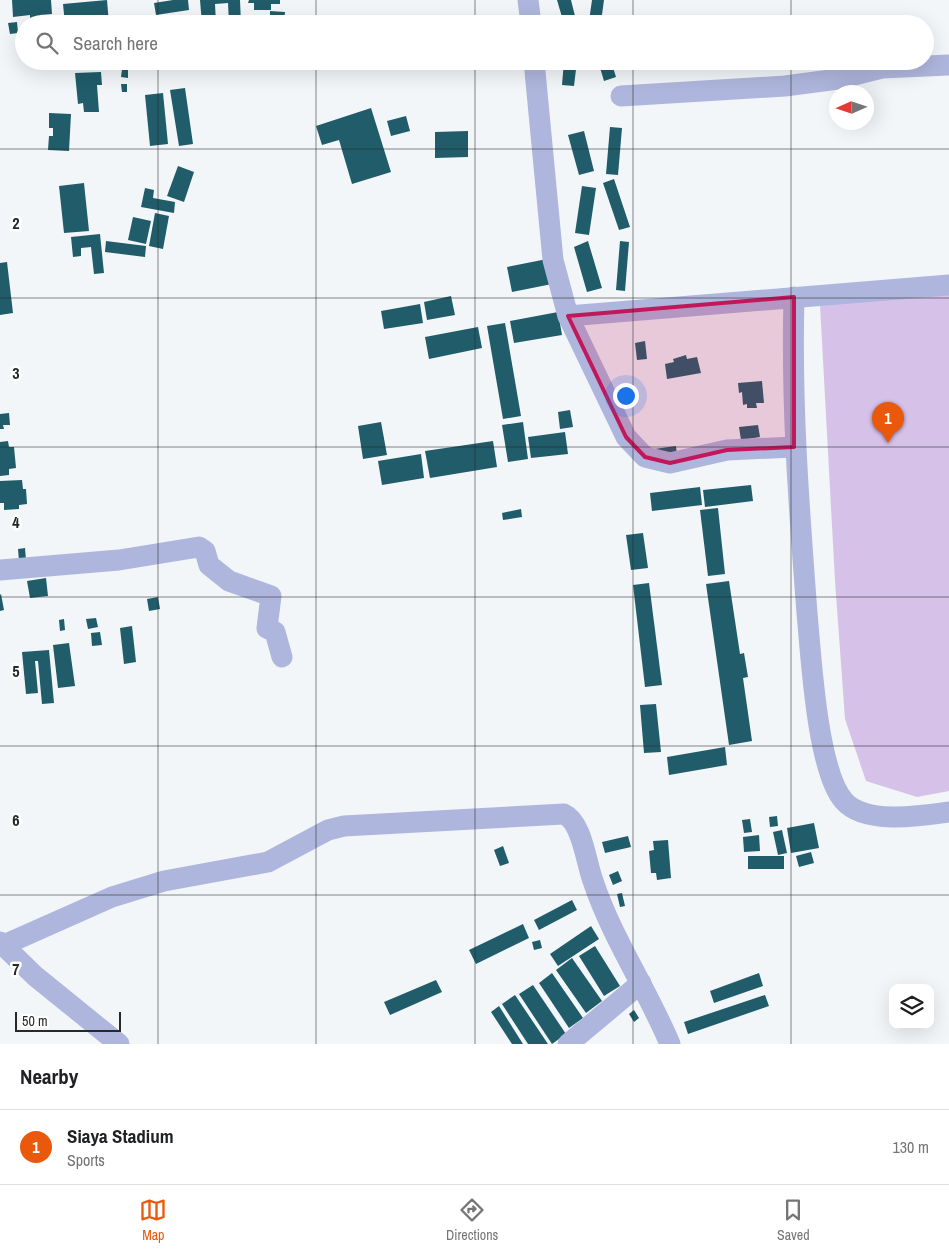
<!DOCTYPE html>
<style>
body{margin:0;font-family:"Archivo Narrow",sans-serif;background:#f6f6f6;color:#202124}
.controls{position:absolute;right:15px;bottom:15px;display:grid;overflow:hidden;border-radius:10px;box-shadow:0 5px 20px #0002}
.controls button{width:45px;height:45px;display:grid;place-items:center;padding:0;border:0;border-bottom:1px solid #e0e0e0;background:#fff;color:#202124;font:25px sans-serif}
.compass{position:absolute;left:829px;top:85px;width:45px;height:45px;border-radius:50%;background:#fff;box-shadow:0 5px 20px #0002;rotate:267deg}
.scale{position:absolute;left:15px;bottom:12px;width:106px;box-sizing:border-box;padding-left:5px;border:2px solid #262829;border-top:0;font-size:14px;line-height:18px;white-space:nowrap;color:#262829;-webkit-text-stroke:4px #fff;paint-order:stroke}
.you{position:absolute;left:625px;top:395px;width:18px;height:18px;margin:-12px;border:4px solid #fff;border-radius:50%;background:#1a73e8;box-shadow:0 0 0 8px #1a73e833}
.badge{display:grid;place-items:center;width:32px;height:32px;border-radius:50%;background:#ea580c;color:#fff;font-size:16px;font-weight:700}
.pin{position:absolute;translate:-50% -41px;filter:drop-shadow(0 1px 2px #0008)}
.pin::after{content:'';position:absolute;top:26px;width:18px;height:15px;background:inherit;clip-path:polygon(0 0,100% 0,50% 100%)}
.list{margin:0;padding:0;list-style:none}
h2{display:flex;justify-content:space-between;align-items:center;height:65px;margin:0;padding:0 20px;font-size:21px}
h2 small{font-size:16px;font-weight:400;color:#757577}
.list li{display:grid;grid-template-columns:32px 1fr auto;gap:15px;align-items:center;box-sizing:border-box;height:75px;padding:0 20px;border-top:1px solid #e0e0e0}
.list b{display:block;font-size:19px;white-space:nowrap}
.list p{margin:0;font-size:16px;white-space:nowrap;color:#757577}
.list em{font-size:16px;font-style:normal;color:#757577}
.icon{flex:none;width:28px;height:28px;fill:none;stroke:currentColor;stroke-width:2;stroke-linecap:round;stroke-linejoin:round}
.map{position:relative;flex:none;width:949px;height:1044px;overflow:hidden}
.search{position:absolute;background:#fff;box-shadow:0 5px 20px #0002;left:15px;right:15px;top:15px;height:55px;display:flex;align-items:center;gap:12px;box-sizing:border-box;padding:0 18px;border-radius:28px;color:#757577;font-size:19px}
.sheet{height:140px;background:#fff}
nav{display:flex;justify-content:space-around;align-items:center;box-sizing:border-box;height:70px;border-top:1px solid #e0e0e0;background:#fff;font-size:14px;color:#757577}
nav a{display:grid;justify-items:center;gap:2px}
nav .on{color:#ea580c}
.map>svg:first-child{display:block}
.green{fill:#d6c2e9}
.building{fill:#205c69}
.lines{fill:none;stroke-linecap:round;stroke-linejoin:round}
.minor{stroke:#afb6dd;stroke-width:21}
.marked{fill:#c2185b;fill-opacity:0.2;stroke:#c2185b;stroke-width:4;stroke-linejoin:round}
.grid{fill:none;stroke:#262829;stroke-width:1;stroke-opacity:0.55}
.grid-label{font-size:16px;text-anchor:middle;font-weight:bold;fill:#262829;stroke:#fff;stroke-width:5;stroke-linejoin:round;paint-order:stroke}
</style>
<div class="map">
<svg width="949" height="1044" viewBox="0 0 949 1044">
<rect width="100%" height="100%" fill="#f2f6f9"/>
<polygon class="green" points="949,293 949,791 917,797 866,781 845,719 835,581 820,305"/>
<g class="building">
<polygon points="12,0 51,0 52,14 40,15 40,18 30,19 30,15 13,17"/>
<polygon points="107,0 109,24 65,24 63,4"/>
<polygon points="173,0 188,0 189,10 156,15 154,3"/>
<polygon points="200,0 240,0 241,24 229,24 228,3 215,4 216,24 202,24"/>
<polygon points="249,0 280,0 280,4 271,4 271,10 254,10 254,3 248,3"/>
<polygon points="557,0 571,0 577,24 564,24"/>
<polygon points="592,0 604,0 601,22 589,21"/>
<polygon points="270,11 285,12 284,24 270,24"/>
<polygon points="183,15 184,24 156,24 155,19"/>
<polygon points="303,19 342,20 342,24 303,24"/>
<polygon points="17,22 18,33 10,34 8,23"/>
<polygon points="46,61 64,61 65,68 47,70"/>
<polygon points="564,61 577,61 574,86 562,85"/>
<polygon points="598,61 611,61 616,77 604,81"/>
<polygon points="122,69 128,70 128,78 121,77"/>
<polygon points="101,72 102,85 97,85 99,112 84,112 83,103 78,104 75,73"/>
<polygon points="121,84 127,84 127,92 122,92"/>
<polygon points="185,88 193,144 179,146 170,90"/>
<polygon points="163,93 168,144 150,146 145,95"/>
<polygon points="371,108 391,172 352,184 339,140 322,145 316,126"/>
<polygon points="49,113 71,114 69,151 48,150 49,136 53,136 53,128 49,128"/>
<polygon points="406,116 410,131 391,136 387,121"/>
<polygon points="610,127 622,128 618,175 606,174"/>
<polygon points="468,131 468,157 435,158 435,132"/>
<polygon points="584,131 594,171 579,175 568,135"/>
<polygon points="178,166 194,172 184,202 167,196"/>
<polygon points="614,179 630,227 619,230 603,183"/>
<polygon points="84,183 89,231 64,233 59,186"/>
<polygon points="582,186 596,188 589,235 575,233"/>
<polygon points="145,188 154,190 153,198 175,202 174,213 141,207"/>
<polygon points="155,213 169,216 163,249 149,246"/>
<polygon points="133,217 151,221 146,244 128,240"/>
<polygon points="100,234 104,273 94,274 91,247 81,248 81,256 73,257 71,237"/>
<polygon points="106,241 146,246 145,257 105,252"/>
<polygon points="588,241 602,288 587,292 574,247"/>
<polygon points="620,241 629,242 625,291 616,290"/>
<polygon points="547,259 552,284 512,292 507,267"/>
<polygon points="7,262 13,313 0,315 0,263"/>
<polygon points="451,296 455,315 427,320 424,302"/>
<polygon points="420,304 423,323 384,329 381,311"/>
<polygon points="558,312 562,335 514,343 510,321"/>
<polygon points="505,323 521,416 503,419 487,326"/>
<polygon points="478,327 482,348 429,359 425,337"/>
<polygon points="645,341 647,359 637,360 635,343"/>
<polygon points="686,355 687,359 697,357 701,373 667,379 665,364 674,362 673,359"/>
<polygon points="762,381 764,403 756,403 757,408 747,408 747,404 743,405 742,392 739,393 738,383"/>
<polygon points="570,410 573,427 560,429 558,412"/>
<polygon points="9,413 10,425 3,425 4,429 0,429 0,414"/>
<polygon points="381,422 387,455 363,459 358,426"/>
<polygon points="523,422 528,459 508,462 502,425"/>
<polygon points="758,425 760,437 741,440 739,427"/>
<polygon points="565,432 568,454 531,458 528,437"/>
<polygon points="8,441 9,447 14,447 16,468 9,469 9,475 0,476 0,442"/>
<polygon points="493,441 497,467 430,478 425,451"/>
<polygon points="676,446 677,455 654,449"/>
<polygon points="421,454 424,478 382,485 378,461"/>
<polygon points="22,480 23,489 26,489 27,504 19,505 19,509 4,510 4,503 0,503 0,481"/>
<polygon points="751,485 753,501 705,507 703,490"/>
<polygon points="700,487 702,505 652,511 650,493"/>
<polygon points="718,508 725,574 708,576 700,510"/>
<polygon points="521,509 522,517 503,520 502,513"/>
<polygon points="643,533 648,568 631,570 626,535"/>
<polygon points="25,548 26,560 19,561 18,549"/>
<polygon points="46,578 48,596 30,598 27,581"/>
<polygon points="729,581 740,654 744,653 748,677 743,678 752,741 729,745 706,584"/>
<polygon points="649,583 662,685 645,687 633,585"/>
<polygon points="1,594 4,610 0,611 0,595"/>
<polygon points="158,597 160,609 149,611 147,599"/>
<polygon points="96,618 98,627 88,629 86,619"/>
<polygon points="64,619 65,630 60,631 59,620"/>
<polygon points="132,626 136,662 124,664 120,628"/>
<polygon points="100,632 102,645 92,646 91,633"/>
<polygon points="69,643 75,686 58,688 53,645"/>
<polygon points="49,650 54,703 42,704 38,661 35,661 38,693 26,694 22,652"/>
<polygon points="656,704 661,752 644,753 640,705"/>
<polygon points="725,747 727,765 669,775 667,757"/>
<polygon points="777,816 778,826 770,827 769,817"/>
<polygon points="750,819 752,832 744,833 742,820"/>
<polygon points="814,823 819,848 791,853 787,828"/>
<polygon points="782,830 787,853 778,855 773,832"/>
<polygon points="759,835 760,851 744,852 743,837"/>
<polygon points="628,836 631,847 605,853 602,842"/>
<polygon points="668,840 671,878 657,880 656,873 651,873 649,851 654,850 653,841"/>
<polygon points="503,846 509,863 500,866 494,850"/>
<polygon points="811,852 814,863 799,867 796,856"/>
<rect x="748" y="856" width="36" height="13"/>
<polygon points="618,871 622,881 613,885 609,875"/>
<polygon points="622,893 625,906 620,907 617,894"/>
<polygon points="572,900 577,910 539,930 534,920"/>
<polygon points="523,924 529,938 476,964 469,950"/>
<polygon points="591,926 599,939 558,966 550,954"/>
<polygon points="540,940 542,948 534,950 532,942"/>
<polygon points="595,946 620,986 604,996 579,956"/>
<polygon points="572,958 602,1001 586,1013 556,970"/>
<polygon points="552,973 583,1018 569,1028 539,983"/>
<polygon points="759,973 763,986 714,1003 710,991"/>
<polygon points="436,980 442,992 390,1015 384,1002"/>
<polygon points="533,985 566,1034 552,1044 519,994"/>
<polygon points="515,995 548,1044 528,1044 502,1004"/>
<polygon points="765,995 769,1006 688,1034 684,1022"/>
<polygon points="499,1006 523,1044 512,1044 491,1012"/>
<polygon points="634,1010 639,1018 634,1022 629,1014"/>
</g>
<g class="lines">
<g class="minor">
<polyline points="528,0 531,24"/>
<polyline points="534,61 553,260 568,316 949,285"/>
<polyline points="621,96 785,86 838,79 882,68 949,65"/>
<path d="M 794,297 C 791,404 799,507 807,613 C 811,655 817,771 844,801 C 865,825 921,816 949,812"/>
<polyline points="568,316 626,437 645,457 670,463 727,450 794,447"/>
<polyline points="0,570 119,560 199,547 205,551 209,565 229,581 271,596 267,628 275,632 282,657"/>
<polyline points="0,942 35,976 119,1044"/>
<path d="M 4,945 L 112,897 L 164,881 L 268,862 L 328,830 L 344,826 L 564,814 C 582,822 586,862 593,881 C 612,938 647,989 670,1044"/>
<polyline points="568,1044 641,983"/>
</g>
</g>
<path class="marked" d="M 794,297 L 794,447 L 727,450 L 670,463 L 645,457 L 626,437 L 568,316 Z"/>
<path class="grid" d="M 158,0 L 158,24M 316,0 L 316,24M 475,0 L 475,24M 633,0 L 633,24M 791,0 L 791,24M 158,61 L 158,1044M 316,61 L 316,1044M 475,61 L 475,1044M 633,61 L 633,1044M 791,61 L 791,1044M 0,149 L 949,149M 0,298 L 949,298M 0,447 L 949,447M 0,597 L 949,597M 0,746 L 949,746M 0,895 L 949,895"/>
<g class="grid-label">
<text x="16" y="229">2</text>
<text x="16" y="379">3</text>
<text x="16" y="528">4</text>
<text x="16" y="677">5</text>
<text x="16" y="826">6</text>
<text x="16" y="975">7</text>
</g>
</svg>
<div class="controls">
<button><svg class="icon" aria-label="layers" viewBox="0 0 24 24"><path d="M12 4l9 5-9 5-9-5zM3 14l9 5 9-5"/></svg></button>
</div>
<svg class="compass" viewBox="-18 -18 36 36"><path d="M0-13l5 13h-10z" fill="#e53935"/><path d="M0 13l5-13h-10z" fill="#757577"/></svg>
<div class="scale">50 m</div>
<div class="you"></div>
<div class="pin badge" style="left:888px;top:443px">1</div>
<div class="search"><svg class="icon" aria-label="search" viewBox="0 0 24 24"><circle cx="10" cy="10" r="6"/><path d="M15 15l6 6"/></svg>Search here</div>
</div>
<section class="sheet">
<h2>Nearby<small></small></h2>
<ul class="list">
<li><span class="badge">1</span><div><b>Siaya Stadium</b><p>Sports</p></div><em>130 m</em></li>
</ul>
</section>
<nav>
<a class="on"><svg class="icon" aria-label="map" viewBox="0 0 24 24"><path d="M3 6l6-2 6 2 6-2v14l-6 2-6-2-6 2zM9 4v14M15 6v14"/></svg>Map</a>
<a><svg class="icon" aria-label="directions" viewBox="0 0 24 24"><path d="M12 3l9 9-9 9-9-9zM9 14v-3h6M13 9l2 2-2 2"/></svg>Directions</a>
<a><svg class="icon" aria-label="saved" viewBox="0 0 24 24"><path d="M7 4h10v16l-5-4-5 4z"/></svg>Saved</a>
</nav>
